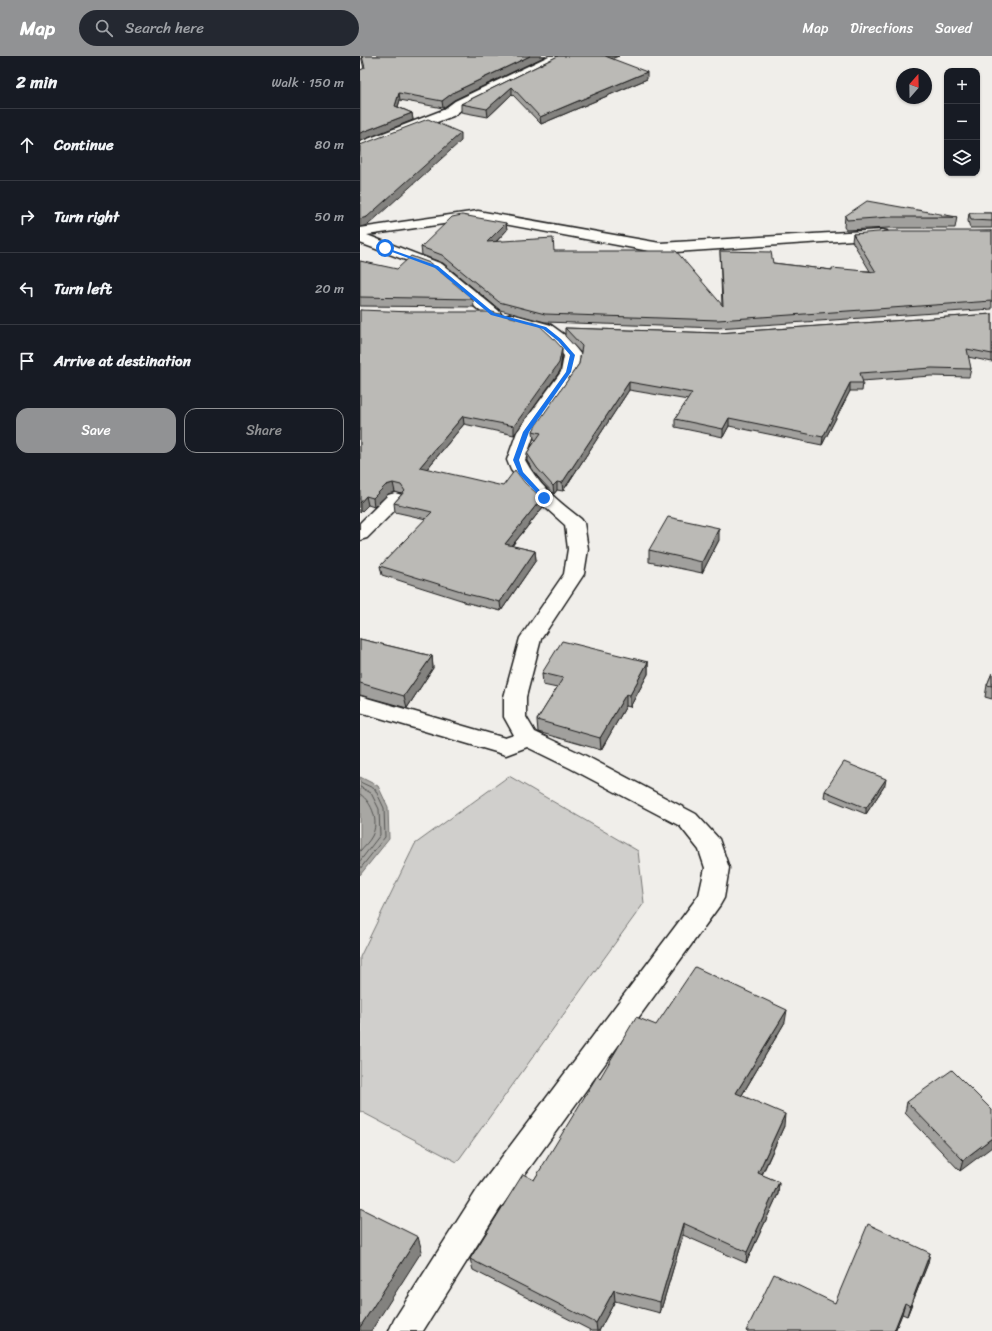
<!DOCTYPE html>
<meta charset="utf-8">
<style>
body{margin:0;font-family:Sriracha,sans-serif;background:#242831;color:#f1f3f6}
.controls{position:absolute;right:12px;top:12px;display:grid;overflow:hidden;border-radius:8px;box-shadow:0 1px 3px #0004}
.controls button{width:36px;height:36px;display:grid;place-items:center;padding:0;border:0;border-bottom:1px solid #363941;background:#171b24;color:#f1f3f6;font:20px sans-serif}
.compass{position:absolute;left:536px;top:12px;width:36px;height:36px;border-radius:50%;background:#171b24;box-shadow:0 1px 3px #0004;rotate:20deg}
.stop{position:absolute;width:12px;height:12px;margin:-9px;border:3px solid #1a73e8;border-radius:50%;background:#fff}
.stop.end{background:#1a73e8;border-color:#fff;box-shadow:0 1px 4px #0008}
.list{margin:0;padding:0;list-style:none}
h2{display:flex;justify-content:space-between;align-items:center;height:52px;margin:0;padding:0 16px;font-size:17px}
h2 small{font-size:13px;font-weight:400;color:#9ea1a6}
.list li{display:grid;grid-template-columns:26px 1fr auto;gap:12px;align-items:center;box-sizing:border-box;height:72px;padding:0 16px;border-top:1px solid #363941}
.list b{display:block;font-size:15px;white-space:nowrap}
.list em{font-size:13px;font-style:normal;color:#9ea1a6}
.actions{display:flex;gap:8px;padding:12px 16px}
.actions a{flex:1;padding:9px 0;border:1px solid #919294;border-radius:12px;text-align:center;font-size:14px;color:#919294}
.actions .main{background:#919294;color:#fff}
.icon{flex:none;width:22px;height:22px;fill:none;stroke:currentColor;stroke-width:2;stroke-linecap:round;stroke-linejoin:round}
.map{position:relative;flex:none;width:632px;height:1275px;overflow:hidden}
header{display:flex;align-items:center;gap:24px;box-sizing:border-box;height:56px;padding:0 20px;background:#919294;color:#fff}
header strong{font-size:19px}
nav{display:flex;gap:22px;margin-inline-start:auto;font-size:14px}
.search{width:280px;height:36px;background:#242831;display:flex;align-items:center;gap:10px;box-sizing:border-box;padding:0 14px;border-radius:22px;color:#9ea1a6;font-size:15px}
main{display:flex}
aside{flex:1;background:#171b24}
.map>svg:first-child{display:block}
.green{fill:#d0cfcc;stroke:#767674}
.water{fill:#a8a7a3;stroke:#706f6d}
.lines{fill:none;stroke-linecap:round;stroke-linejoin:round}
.shore{stroke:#545452;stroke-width:1}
.minor-casing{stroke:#1c1c1c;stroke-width:3}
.minor{fill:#fdfcf7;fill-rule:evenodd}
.wall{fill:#a1a09d;stroke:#1c1c1c}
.shaded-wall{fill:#83827f;stroke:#1c1c1c}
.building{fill:#bbbab6;stroke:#1c1c1c}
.route{fill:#1a73e8}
</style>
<header>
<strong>Map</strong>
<div class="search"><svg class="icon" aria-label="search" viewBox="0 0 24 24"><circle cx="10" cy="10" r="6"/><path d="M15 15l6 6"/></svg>Search here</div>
<nav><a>Map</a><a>Directions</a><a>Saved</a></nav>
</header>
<main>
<aside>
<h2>2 min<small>Walk · 150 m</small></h2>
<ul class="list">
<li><svg class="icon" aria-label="ahead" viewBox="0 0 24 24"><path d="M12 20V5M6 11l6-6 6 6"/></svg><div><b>Continue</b></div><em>80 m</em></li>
<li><svg class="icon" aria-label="right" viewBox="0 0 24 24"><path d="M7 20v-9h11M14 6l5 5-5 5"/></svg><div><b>Turn right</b></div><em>50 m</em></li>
<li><svg class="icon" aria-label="left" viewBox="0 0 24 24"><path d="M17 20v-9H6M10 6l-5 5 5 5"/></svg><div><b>Turn left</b></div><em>20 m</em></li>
<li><svg class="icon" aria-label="arrive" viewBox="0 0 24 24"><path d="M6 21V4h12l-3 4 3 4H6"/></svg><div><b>Arrive at destination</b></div></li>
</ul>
<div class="actions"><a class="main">Save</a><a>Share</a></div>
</aside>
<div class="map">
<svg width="632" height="1275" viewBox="0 0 632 1275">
<rect width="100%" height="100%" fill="#f0eeea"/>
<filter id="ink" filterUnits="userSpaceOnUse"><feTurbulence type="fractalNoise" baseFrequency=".025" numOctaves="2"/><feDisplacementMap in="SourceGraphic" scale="8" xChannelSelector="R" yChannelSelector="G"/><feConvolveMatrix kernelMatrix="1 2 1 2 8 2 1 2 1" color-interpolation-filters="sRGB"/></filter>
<g filter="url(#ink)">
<polygon class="green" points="149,720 278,795 284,847 97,1106 0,1055 0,901 55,788"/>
<polygon class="water" points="0,721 18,730 28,751 29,783 0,819"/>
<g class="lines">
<g class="shore">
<polyline points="0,726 15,733 24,752 25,781 0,813"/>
<polyline points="0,731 11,737 19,753 20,779 0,805"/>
<path d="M 0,738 C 13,747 19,766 12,780 C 9,786 4,790 0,795"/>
</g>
<defs>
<g id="minor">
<polygon points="189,0 205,0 203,3 105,51 93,60 0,95 0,86 83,54 95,45"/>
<polygon points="118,155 300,187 522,174 527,175 529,178 527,181 522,182 300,197 118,163 7,179 82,208 139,255 141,258 139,261 133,263 127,261 72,214 0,187 0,172"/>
<path d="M 152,258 L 191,269 L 206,280 L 221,299 L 218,316 L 175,376 L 165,404 C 178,429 199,446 221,463 L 224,467 L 228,493 L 224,518 L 181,583 L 166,641 L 166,661 L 175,676 L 226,700 L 336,758 L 359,783 L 369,812 L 364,842 L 360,849 L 139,1154 L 63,1275 L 29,1275 L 34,1264 L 117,1134 L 339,839 L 345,812 L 339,794 L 320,770 L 210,712 L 167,691 L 146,699 L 0,656 L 0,640 L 145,682 L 154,679 L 144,661 L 144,641 L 160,582 L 204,518 L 208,493 L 205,469 L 167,435 L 151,414 L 147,404 L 157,376 L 201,316 L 204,300 L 194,288 L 179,275 L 146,266 L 144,263 L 146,260 Z"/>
<polygon points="35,437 42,439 45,443 42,447 7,482 0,484 0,467 28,439"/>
</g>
</defs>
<use href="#minor" class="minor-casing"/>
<use href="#minor" class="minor"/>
</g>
<g class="wall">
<polygon points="1,0 186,0 94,44 83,52 40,44 38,51 52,57 53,64 0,85 0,14 4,13"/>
<polygon points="198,0 259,0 251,2 287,23 181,68 152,38 128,61 101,56 101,48"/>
<polygon points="609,157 632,157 632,172 610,172 608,165"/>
<polygon points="485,160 597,161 595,172 529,172 486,174 484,171"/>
<polygon points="146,167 147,174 136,186 194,195 362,249 360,195 413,207 472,214 510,215 492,185 493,178 632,175 632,253 358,272 185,266 140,254 83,207 62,199 61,191"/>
<polygon points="0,205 113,243 114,251 0,250"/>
<polygon points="0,254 202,300 200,315 154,379 104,368 67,413 183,451 152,490 175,495 176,504 141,555 104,546 104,545 22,519 20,510 66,463 35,456 34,447 42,438 35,436 28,438 14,451 8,449 0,457"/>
<polygon points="632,258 632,306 608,301 611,313 609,321 571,320 502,325 503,327 502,335 490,335 462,389 369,370 363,381 315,371 315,363 328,344 269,334 203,435 197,434 194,438 177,420 167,405 167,397 176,384 174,383 173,375 219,308 221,297 205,280 205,272 358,277"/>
<polygon points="359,484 342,517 289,506 289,494"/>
<polygon points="0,583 72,600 73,612 47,652 0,639"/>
<polygon points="288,606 288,618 270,651 266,650 241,694 178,676 177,664 197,632 183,629 182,617"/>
<polygon points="632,617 632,643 625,641 627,629"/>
<polygon points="525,729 506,758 464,741 465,735"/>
<polygon points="425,966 382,1039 424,1070 402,1119 419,1126 418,1138 386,1207 323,1179 300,1257 255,1245 239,1275 232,1275 113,1214 110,1203 174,1124 240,1022 296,969"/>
<polygon points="547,1046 632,1054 600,1115 545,1057"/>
<polygon points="568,1207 547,1260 542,1258 535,1275 386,1275 475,1247"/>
</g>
<g class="shaded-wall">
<polygon points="170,0 186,0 94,44 83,52 82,45 94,36"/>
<polygon points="241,0 259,0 242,6"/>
<polygon points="287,16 287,23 181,68 180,61"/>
<polygon points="152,31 152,38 128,61 127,53"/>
<polygon points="39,37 40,44 36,57 35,50"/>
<polygon points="52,57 53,64 0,85 0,77"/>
<polygon points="101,77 101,85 8,169 0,171 0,163"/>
<polygon points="146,167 147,174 128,194 127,186"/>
<polygon points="202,292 202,300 200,315 154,379 154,370"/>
<polygon points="269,326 269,334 203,435 202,427"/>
<polygon points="490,327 490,335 462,389 463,381"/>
<polygon points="103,360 104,368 61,420 60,411"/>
<polygon points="369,362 369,370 363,381 363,373"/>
<polygon points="197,426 197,434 194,438 193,430"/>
<polygon points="33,427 35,436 28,438 14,451 13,442 26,429"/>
<polygon points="6,440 8,449 0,457 0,447"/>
<polygon points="182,442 183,451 146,497 145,488"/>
<polygon points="359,472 359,484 342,517 342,506"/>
<polygon points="175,495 176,504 141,555 140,546"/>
<polygon points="72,600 73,612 47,652 44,640"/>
<polygon points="288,606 288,618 270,651 270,639"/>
<polygon points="266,638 266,650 241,694 240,682"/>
<polygon points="526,723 525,729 506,758 506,752"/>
<polygon points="427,954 425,966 376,1049 376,1037"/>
<polygon points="425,1058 424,1070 397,1129 398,1117"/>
<polygon points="632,1082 632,1091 600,1115 603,1104"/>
<polygon points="419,1126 418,1138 386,1207 387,1196"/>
<polygon points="323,1167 323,1179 300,1257 300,1246"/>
<polygon points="58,1181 62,1195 11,1275 0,1275 0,1271"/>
<polygon points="570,1197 568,1207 547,1260 550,1250"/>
<polygon points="254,1234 255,1245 239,1275 237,1275 236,1267"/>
<polygon points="545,1247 542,1258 535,1275 534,1275"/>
</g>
<g class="building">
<polygon points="2,0 170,0 94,36 82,45 39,37 35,50 52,57 0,77 0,14 5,12"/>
<polygon points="198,0 245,0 287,16 180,61 152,31 127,53 101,48"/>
<polygon points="68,63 101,77 7,161 0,163 0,89"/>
<polygon points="507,145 597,161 530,161 487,164 485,160"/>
<polygon points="609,157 632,157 632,165 611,164"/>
<polygon points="102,159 146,167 127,186 193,182 194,195 316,195 363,250 360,195 411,196 413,207 472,214 472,212 516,216 493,178 530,175 632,175 632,245 358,264 185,258 139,246 82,199 61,191 92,161"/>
<polygon points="51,200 70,207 113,243 0,241 0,205 37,213"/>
<polygon points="0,254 52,256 132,256 178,268 192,281 202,292 199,307 154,370 103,360 60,411 143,430 155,414 165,427 182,442 145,488 175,495 140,546 103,537 104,536 20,510 72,456 34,447 45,435 41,429 33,427 26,429 13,442 6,440 0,447"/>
<polygon points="632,258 632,298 607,293 611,313 572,312 500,317 503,327 490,327 463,381 369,362 363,373 315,363 332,337 269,326 202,427 197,426 193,430 177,412 167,397 181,377 173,375 176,369 219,308 222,290 205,272 358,277"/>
<polygon points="308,461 359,472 342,506 289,494"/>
<polygon points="0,583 72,600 44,640 0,627"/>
<polygon points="202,585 288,606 270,639 266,638 240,682 177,664 203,622 182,617"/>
<polygon points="632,617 632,630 627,629"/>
<polygon points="484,706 526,723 506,752 465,735"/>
<polygon points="335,911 427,954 376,1037 425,1058 398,1117 419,1126 387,1196 323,1167 300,1246 254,1234 236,1267 110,1203 163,1118 174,1124 237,1020 240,1022 276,961 296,969"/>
<polygon points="592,1014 632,1054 632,1082 603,1104 547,1046"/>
<polygon points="0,1152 58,1181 0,1271"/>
<polygon points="508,1168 570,1197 550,1250 545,1247 534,1275 386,1275 414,1218 475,1247"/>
</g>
</g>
<polygon class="route" points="24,191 78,210 134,257 186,271 201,283 215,299 211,316 169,376 159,404 163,416 186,441 186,443 182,443 159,418 153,404 163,376 206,316 210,299 198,285 183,273 131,259 75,212 24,193"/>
</svg>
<div class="controls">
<button>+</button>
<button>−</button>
<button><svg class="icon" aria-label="layers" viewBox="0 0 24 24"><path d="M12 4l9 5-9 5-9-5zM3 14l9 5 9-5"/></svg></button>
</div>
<svg class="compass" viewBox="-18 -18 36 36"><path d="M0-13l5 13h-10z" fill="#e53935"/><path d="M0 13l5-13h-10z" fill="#9ea1a6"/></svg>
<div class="stop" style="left:25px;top:192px"></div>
<div class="stop end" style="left:184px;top:442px"></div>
</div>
</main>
